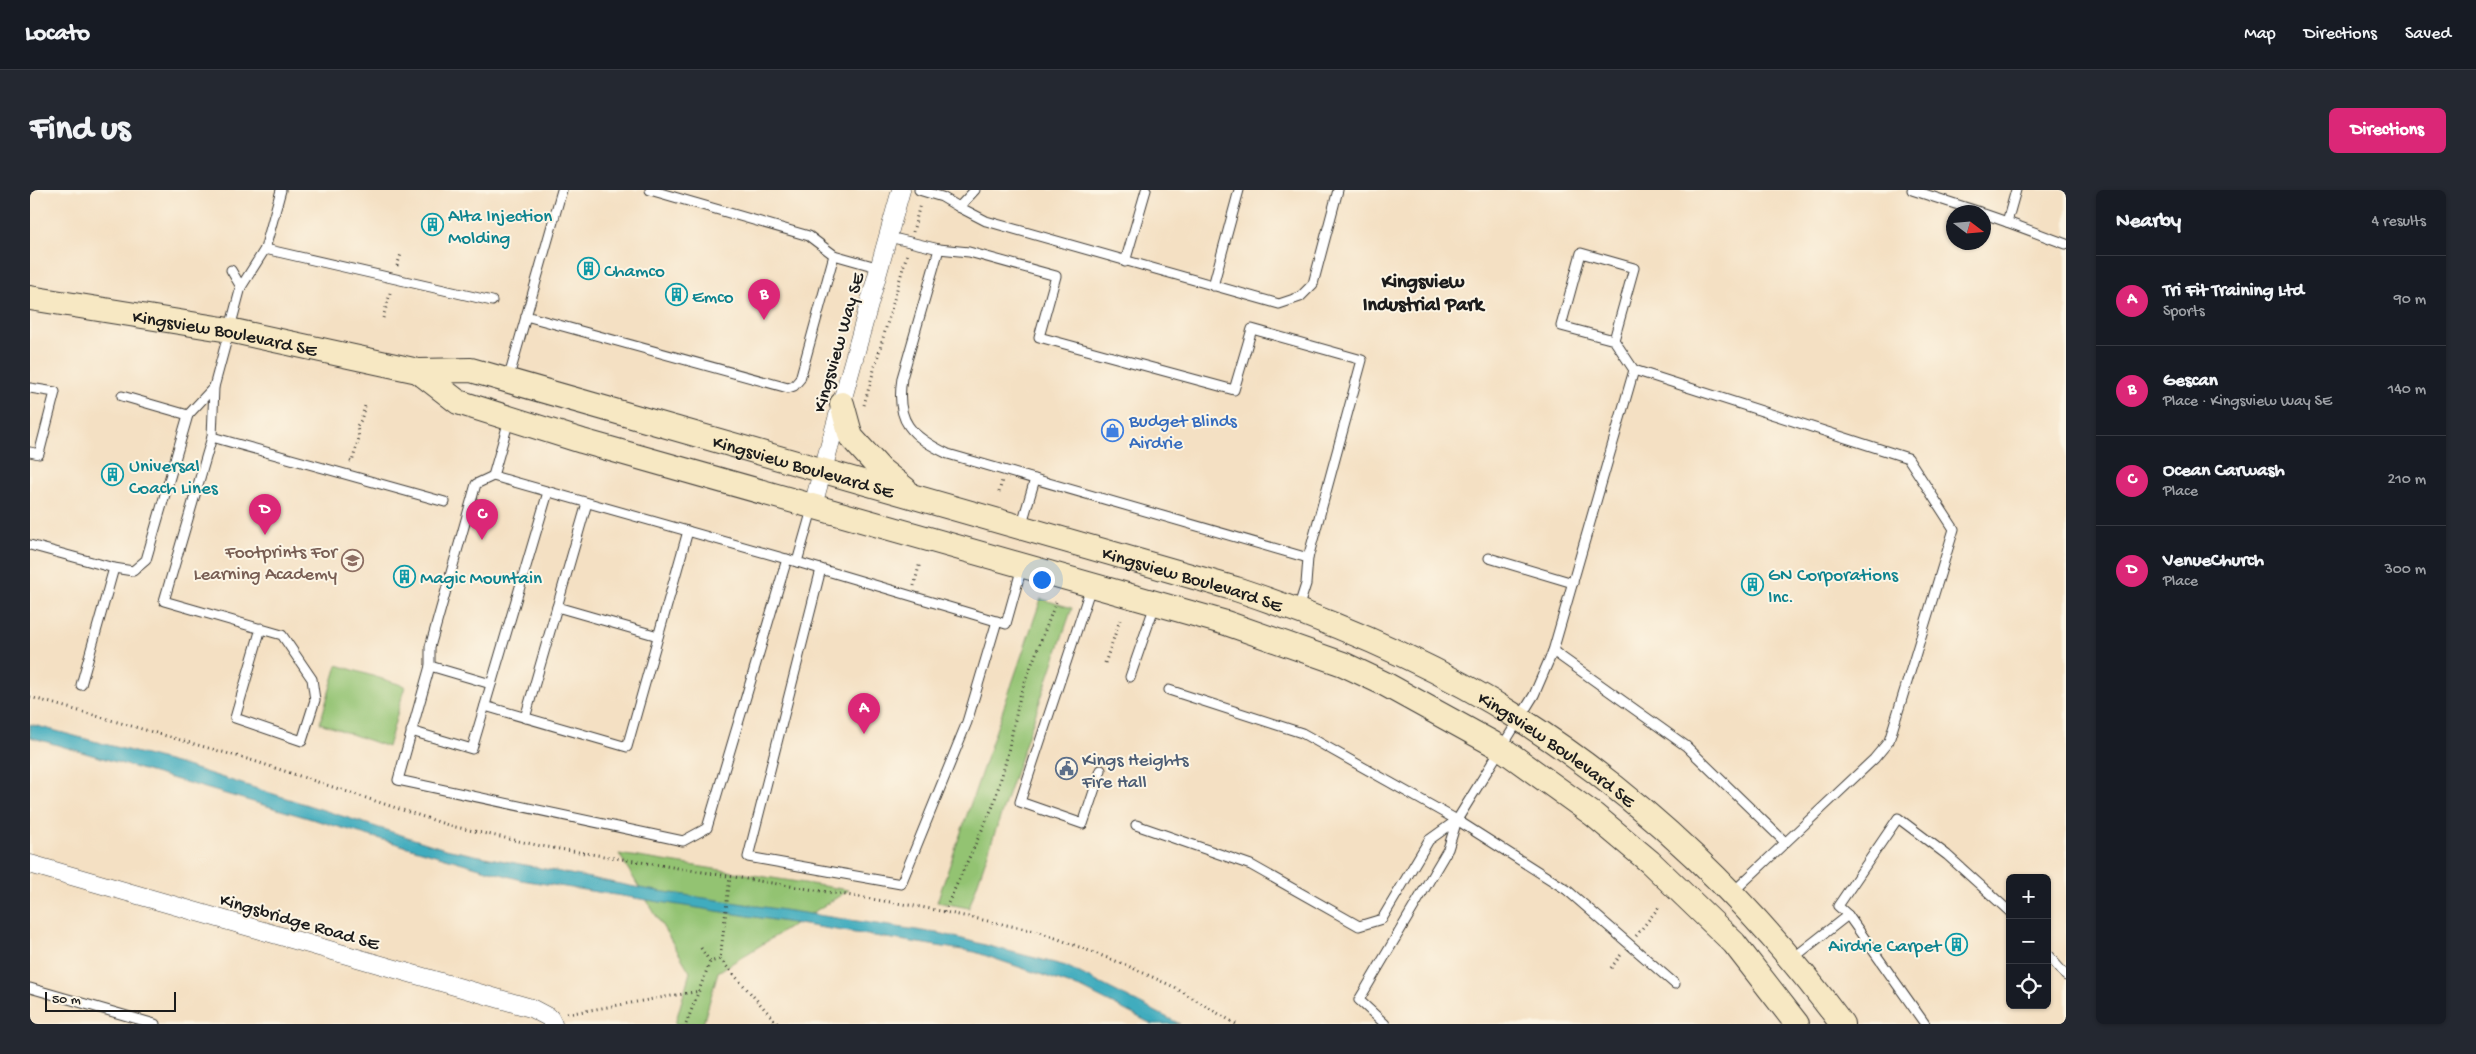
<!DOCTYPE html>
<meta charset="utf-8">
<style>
body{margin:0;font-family:"Gochi Hand",sans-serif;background:#242831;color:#f1f3f6}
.controls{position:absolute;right:15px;bottom:15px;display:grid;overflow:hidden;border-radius:8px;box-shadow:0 1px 4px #0004}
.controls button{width:45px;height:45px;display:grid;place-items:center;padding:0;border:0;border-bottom:1px solid #363941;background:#171b24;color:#f1f3f6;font:25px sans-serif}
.compass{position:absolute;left:1916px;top:15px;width:45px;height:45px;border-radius:50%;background:#171b24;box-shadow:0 1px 4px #0004;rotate:106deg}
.scale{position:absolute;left:15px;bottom:12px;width:131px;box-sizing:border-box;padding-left:5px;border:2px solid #1c1c1c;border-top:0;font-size:14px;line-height:18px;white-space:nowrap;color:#1c1c1c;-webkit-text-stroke:4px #fcf5e5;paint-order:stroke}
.you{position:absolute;left:1011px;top:389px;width:18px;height:18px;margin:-12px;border:4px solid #fff;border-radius:50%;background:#1a73e8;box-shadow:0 0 0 8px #1a73e833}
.badge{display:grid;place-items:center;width:32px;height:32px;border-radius:50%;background:#db2777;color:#fff;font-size:16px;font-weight:700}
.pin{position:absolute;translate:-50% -41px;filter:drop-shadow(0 1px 2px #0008)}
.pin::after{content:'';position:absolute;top:26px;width:18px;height:15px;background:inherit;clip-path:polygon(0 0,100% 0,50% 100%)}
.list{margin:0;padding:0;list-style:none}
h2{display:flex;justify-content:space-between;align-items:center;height:65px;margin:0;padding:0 20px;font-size:21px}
h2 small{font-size:16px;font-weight:400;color:#9ea1a6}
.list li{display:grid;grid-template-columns:32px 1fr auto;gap:15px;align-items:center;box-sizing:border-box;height:90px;padding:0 20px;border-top:1px solid #363941}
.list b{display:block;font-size:19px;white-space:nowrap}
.list p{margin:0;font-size:16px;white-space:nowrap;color:#9ea1a6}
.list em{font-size:16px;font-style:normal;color:#9ea1a6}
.icon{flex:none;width:28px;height:28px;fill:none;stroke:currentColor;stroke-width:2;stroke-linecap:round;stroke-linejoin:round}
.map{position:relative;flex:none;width:2036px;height:834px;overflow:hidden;border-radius:8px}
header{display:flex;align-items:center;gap:30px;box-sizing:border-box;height:70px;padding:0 25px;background:#171b24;border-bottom:1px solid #363941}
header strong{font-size:24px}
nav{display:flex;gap:28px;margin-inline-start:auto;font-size:18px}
.intro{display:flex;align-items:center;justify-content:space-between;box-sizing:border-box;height:120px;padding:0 30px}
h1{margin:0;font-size:35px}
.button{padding:12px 22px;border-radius:8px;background:#db2777;color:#fff;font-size:18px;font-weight:700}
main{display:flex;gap:30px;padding:0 30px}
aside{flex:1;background:#171b24;border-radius:8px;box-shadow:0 1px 4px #0004}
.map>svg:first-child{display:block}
.green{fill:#93c372;stroke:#587047}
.water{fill:#3facbe;stroke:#2e646d}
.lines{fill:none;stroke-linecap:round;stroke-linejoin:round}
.service-casing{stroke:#3c3935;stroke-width:11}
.minor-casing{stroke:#3c3935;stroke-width:19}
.secondary-casing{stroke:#3c3935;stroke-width:26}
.path{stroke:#3c3935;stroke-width:3;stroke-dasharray:1 4;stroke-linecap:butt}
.service{stroke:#fff;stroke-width:9}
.minor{stroke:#fff;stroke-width:18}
.secondary{stroke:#f7e8c3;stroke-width:24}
.labels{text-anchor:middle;stroke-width:4;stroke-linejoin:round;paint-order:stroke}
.culture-label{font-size:19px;fill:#0d838f;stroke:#fcf5e5;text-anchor:start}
.street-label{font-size:19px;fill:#1c1c1c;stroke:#fcf5e5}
.shop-label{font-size:19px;fill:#366cbe;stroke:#fcf5e5;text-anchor:start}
.education-label{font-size:19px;fill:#785e54;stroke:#fcf5e5;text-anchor:end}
.service-label{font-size:19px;fill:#4e5e75;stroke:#fcf5e5;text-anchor:start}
.neighbourhood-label{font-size:20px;font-weight:bold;fill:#1c1c1c;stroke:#fcf5e5}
</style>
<header>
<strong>Locato</strong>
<nav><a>Map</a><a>Directions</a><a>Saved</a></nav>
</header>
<div class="intro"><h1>Find us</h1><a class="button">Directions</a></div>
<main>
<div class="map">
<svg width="2036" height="834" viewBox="0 0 2036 834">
<rect width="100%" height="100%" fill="#fcf5e5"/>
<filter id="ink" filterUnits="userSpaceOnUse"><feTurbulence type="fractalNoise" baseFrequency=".02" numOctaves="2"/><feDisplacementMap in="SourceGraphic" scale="10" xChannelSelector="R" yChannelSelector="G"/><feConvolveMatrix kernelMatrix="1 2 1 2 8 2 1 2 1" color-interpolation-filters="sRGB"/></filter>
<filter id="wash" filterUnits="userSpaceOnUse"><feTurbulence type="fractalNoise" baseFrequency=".0096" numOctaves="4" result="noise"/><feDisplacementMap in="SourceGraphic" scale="20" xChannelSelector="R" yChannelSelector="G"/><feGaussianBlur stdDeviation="1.12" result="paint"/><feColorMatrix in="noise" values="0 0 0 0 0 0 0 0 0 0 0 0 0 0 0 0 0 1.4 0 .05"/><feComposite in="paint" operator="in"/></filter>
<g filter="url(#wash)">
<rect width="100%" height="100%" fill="#f4e0c3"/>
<g class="green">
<polygon points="1011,409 1042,418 939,718 907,712"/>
<polygon points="307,475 375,496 358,557 290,533"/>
<polygon points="589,664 819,700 688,782 673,834 645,834 660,782"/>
</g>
<polygon class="water" points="0,534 153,575 415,659 615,699 913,744 1036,776 1150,834 1122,834 1053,799 945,762 491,690 0,547"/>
</g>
<g filter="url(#ink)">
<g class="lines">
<defs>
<g id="service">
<polyline points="620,0 779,46 804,65 850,78"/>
<polyline points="889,0 912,7 929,17 945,0"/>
<polyline points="1882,0 1950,22"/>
<polyline points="929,17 956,31 1249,114 1270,107 1283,94 1308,0"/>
<polyline points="1954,24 1977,32 1986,0"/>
<polyline points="1977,32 2036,54"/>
<path d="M 859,47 L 909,59 L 872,188 C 865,232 881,246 918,264 L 1278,368"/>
<polyline points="235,59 251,0"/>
<polyline points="909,59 939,62 1026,86 1009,147 1204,200 1222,139 1332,170 1278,368 1276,394 1268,419"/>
<polygon points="1551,63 1604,78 1584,150 1531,136"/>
<polyline points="1095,72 1116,0"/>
<polyline points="201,80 211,97"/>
<polyline points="1183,96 1209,0"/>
<polyline points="496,126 758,198 764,196 770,189 804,65"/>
<polyline points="1584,150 1604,180"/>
<polyline points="478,190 532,0"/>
<polyline points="0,198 25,202 9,264 0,262"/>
<polyline points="92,206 158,225 184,197"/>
<polyline points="479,230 463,286 767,372"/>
<polyline points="182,247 134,411 252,445 282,489 285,510 272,551 205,528 231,438"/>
<polyline points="415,312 182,247 184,197 211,97 235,59 462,111"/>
<polyline points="783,316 767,372 976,434 992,377"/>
<polyline points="991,337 1005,289"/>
<polyline points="0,355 84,378 103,381 116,370 158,225"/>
<polyline points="1459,368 1543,393"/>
<polyline points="791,379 718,667 871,694 937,532 967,431"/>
<polyline points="1061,397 990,612 1053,634 1071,580"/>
<polyline points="527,417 628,446"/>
<polyline points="1523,461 1656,556 1755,652"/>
<polyline points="400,476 400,457 446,294 463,286"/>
<polyline points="1100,487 1125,415"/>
<polyline points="461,494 400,476 368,590 653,651 677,638 757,369"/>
<polyline points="51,495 84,378"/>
<polyline points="1139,500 1272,543 1427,630 1418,659 1329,810 1355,834"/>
<polyline points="455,516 597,557 658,341"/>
<polyline points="495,528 557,313"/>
<polyline points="381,541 442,559 518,302"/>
<polyline points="1106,635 1221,675 1329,736 1352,729 1399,650 1427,630"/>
<polyline points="1818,725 1808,716 1868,628 1917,665 1980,722"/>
<polyline points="2017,764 2036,786"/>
<polyline points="1762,769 1818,725 1895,834"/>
<polyline points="1645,794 1537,700 1427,630 1504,505 1523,461 1604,180 1878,268 1924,339 1859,551 1844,569 1703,702"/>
<polyline points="0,798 125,834"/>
</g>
<g id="minor">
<polyline points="783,315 871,0"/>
<polyline points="0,674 501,818 520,828 523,834"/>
</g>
<g id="secondary">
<path id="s1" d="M 0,108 L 199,140 L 388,181 L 441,180 L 1206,399 C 1305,432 1402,473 1490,529 C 1615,609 1724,715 1812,834"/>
<polyline points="388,181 428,212 552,251 1196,433 1313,474 1355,494 1471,558 1564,625 1620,672 1704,753 1767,834"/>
<polyline points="812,214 821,247 851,280 875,299"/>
</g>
</defs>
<use href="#service" class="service-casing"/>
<use href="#minor" class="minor-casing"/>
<use href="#secondary" class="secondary-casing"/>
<g class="path">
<polyline points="883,42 890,14"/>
<polyline points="367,76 371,64"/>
<polyline points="353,128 361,100"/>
<polyline points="834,215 877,64"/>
<polyline points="320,271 322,272 329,248 327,236 331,230 335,216"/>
<polyline points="969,302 972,291"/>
<polyline points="884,396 890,372"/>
<polyline points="1075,473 1090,430"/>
<polyline points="0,507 224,571 421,636 511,656 891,717 1010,742 1096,775 1142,796 1206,834"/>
<polyline points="914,722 963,616 976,571 991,502 1026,412"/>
<polyline points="1606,746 1629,717"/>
<polyline points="671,758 680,772"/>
<polyline points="690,769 748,834"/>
<polyline points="1581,778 1593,762"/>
<polyline points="537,824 670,801"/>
<polyline points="656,834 680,772 690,769 700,687"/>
</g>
<use href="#service" class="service"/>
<use href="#minor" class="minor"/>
<use href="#secondary" class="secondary"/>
</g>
</g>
<defs>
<symbol id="building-ring" viewBox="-11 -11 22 22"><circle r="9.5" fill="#fcf5e5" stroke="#0f9aa8" stroke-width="1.5"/><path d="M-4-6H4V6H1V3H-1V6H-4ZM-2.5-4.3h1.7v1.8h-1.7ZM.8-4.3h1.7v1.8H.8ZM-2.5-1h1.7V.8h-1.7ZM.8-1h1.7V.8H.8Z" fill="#0f9aa8"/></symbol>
<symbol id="shop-ring" viewBox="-11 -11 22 22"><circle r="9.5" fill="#fcf5e5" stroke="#3f7fe0" stroke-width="1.5"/><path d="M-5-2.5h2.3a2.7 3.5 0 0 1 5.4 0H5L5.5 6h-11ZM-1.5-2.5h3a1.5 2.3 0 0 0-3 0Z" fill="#3f7fe0"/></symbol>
<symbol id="school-ring" viewBox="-11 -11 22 22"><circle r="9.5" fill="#fcf5e5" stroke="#8d6e63" stroke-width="1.5"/><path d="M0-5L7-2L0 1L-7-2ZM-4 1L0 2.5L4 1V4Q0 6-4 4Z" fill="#8d6e63"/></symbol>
<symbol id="civic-ring" viewBox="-11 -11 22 22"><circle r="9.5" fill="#fcf5e5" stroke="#5c6f8a" stroke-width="1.5"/><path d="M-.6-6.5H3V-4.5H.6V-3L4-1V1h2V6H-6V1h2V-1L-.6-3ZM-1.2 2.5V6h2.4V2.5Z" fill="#5c6f8a"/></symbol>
</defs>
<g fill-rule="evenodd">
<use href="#building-ring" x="390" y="22" width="25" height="25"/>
<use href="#building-ring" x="546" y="66" width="25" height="25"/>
<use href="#building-ring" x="634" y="92" width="25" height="25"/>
<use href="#shop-ring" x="1070" y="228" width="25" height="25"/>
<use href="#building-ring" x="70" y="272" width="25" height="25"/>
<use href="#school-ring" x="310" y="358" width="25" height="25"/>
<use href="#building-ring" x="362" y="374" width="25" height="25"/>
<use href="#building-ring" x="1710" y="382" width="25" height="25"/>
<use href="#civic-ring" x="1024" y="566" width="25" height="25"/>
<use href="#building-ring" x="1914" y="742" width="25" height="25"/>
</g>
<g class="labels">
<g class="culture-label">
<text x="418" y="31">Alta Injection<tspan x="418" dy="22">Molding</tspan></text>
<text x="574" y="86">Chamco</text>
<text x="662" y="112">Emco</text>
<text x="99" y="281">Universal<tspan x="99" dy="22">Coach Lines</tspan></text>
<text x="1738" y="390">GN Corporations<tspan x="1738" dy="22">Inc.</tspan></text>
<text x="390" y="393">Magic Mountain</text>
<text x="1911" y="761" text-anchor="end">Airdrie Carpet</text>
</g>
<g class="street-label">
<text dy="7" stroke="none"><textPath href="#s1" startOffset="198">Kingsview Boulevard SE</textPath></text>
<text transform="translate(807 152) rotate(-74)" y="7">Kingsview Way SE</text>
<text dy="7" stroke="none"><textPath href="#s1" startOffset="794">Kingsview Boulevard SE</textPath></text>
<text dy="7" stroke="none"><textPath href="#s1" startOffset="1199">Kingsview Boulevard SE</textPath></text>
<text dy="7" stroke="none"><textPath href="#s1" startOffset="1604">Kingsview Boulevard SE</textPath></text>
<text transform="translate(270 730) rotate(16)" y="7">Kingsbridge Road SE</text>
</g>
<g class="shop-label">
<text x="1099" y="236">Budget Blinds<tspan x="1099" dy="22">Airdrie</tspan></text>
</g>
<g class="education-label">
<text x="307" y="367">Footprints For<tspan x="307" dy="22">Learning Academy</tspan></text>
</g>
<g class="service-label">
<text x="1052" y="575">Kings Heights<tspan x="1052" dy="22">Fire Hall</tspan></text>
</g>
<g class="neighbourhood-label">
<text x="1393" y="97">Kingsview<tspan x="1393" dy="23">Industrial Park</tspan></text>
</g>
</g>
</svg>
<div class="controls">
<button>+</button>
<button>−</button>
<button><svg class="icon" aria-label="locate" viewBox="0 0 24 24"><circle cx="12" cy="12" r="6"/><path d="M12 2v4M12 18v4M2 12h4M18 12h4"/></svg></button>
</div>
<svg class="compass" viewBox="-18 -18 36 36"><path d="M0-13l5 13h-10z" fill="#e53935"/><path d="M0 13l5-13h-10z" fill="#9ea1a6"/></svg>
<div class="scale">50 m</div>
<div class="you"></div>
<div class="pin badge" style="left:834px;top:544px">A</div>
<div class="pin badge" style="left:734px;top:130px">B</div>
<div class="pin badge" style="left:452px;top:350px">C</div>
<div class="pin badge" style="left:235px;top:345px">D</div>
</div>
<aside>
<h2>Nearby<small>4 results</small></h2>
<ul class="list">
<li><span class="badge">A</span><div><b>Tri Fit Training Ltd</b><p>Sports</p></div><em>90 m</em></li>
<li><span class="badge">B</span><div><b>Gescan</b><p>Place · Kingsview Way SE</p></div><em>140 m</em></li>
<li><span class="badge">C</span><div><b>Ocean Carwash</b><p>Place</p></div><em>210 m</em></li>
<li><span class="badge">D</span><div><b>VenueChurch</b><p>Place</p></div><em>300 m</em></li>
</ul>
</aside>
</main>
